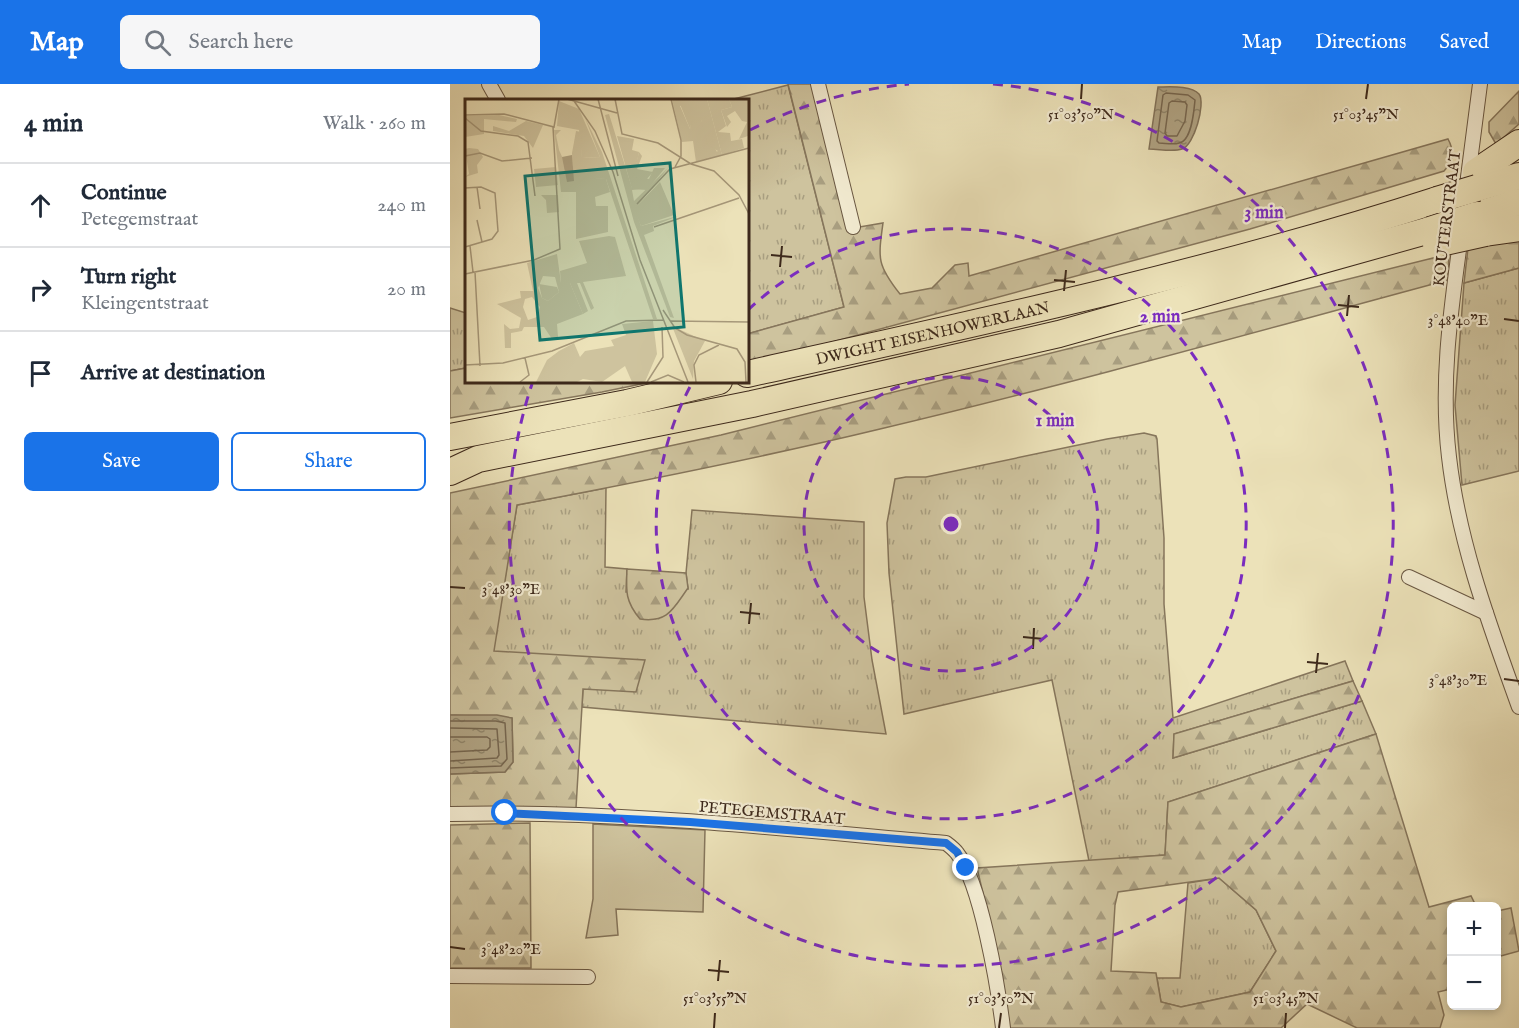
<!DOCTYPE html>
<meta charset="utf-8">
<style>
body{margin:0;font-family:"IM FELL English",serif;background:#f6f6f7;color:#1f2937}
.controls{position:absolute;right:18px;bottom:18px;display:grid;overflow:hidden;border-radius:9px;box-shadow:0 3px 9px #0003}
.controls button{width:54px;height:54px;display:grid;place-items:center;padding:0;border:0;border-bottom:2px solid #e0e1e3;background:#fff;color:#1f2937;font:30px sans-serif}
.stop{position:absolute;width:18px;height:18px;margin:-14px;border:4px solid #1a73e8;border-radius:50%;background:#fff}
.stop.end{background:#1a73e8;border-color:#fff;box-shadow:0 2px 6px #0008}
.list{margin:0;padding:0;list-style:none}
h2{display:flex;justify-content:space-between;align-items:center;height:78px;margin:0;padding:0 24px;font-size:26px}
h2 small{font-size:20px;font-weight:400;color:#747a83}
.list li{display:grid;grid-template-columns:39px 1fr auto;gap:18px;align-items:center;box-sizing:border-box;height:84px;padding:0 24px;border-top:2px solid #e0e1e3}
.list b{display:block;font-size:22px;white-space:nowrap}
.list p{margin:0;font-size:20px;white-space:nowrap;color:#747a83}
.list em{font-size:20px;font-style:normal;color:#747a83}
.actions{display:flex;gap:12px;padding:18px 24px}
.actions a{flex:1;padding:14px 0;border:2px solid #1a73e8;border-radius:9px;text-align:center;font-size:21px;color:#1a73e8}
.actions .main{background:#1a73e8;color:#fff}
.icon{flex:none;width:33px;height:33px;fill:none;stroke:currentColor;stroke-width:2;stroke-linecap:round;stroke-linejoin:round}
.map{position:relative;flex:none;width:1069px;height:944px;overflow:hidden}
header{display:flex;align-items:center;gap:36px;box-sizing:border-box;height:84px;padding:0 30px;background:#1a73e8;color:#fff}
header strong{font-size:28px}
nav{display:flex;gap:33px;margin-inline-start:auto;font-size:21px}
.search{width:420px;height:54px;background:#f6f6f7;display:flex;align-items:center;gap:15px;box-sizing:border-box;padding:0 21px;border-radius:9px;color:#747a83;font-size:22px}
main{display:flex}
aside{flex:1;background:#fff}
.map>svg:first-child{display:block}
.grass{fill:url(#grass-tufts);stroke:#86765c;stroke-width:1.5}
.forest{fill:url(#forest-firs);stroke:#86765c;stroke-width:1.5;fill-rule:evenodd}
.garden{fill:#cec39e;stroke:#86765c;stroke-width:1.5}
.water{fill:url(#water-ripples);stroke:#827259;stroke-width:1.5}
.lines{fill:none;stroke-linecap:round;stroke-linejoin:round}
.shore{stroke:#76664f;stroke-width:1.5}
.street-casing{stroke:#695742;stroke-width:16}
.highway-casing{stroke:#3d291b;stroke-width:28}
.street{stroke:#f3ecd2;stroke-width:14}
.highway{stroke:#ece2b9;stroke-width:26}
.highway-bridge-casing{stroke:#3d291b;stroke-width:28;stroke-linecap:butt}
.highway-bridge{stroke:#ece2b9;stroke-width:26}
.route{stroke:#1a73e8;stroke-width:8}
.ticks{fill:none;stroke:#3d291b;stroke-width:2}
.ring{fill:none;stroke:#7b2cbf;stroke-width:3;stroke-dasharray:10 8}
.labels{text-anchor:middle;stroke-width:4.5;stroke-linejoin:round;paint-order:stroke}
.street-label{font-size:16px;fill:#3d291b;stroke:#f3ecd2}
.inset-road{fill:none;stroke:#a6987a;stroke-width:1.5}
.view{fill:#0f766e;fill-opacity:0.15;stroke:#0f766e;stroke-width:3}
.inset-edge{fill:none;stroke:#3d291b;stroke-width:3}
.ticks-label{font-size:15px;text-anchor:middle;fill:#3d291b;stroke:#f3ecd2;stroke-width:4.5;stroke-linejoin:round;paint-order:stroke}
.centre{fill:#7b2cbf;stroke:#f3ecd2;stroke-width:3}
.ring-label{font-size:18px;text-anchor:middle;font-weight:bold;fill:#7b2cbf;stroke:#f3ecd2;stroke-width:4.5;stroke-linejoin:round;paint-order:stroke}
</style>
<header>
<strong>Map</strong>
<div class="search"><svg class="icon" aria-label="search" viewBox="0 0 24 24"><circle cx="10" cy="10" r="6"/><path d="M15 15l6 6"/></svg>Search here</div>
<nav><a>Map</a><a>Directions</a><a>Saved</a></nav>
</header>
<main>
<aside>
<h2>4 min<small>Walk · 260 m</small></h2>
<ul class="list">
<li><svg class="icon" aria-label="ahead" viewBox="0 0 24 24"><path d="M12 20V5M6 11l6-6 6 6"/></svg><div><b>Continue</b><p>Petegemstraat</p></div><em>240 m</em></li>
<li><svg class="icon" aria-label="right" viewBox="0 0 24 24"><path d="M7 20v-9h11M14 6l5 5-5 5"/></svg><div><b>Turn right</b><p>Kleingentstraat</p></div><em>20 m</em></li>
<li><svg class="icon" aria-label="arrive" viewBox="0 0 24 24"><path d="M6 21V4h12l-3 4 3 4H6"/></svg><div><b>Arrive at destination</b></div></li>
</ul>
<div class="actions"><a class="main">Save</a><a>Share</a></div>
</aside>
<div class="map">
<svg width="1069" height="944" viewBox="0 0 1069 944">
<defs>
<pattern id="grass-tufts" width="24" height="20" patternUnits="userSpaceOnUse" patternTransform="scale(1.5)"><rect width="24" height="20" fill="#cec39e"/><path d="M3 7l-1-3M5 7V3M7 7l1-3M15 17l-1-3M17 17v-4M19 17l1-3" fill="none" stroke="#a89e80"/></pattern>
<pattern id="forest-firs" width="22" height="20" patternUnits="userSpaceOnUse" patternTransform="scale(1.5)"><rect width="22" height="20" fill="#cec39e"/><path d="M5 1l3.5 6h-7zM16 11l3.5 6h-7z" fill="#a89e80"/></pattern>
<pattern id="water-ripples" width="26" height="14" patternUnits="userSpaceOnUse" patternTransform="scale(1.5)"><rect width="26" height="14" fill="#b0a383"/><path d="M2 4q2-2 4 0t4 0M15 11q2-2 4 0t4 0" fill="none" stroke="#90856a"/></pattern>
</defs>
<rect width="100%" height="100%" fill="#ece2b9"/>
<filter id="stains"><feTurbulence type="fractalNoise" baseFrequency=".00333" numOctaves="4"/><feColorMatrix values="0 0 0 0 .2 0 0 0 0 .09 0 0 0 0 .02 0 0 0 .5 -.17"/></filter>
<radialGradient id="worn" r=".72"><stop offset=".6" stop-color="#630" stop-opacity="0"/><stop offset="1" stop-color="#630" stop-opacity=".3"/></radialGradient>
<g class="grass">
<polygon points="338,1 394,223 297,250 297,16 280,16"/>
<polygon points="1069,184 1069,387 1012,401 1005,321 1014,199"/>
<polygon points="0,224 16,229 16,284 0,287"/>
<polygon points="694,349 706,352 707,355 714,454 714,520 723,634 895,577 903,597 724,650 723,674 912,617 926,650 718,718 715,771 639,777 602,596 454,630 439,489 437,439 445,395 456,393 476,393 657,355"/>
<polygon points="156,404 155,483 177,485 176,508 238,505 236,489 242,426 414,438 414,513 422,576 436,650 132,623 133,605 43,567 67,421"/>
<polygon points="769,794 806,826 826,867 800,908 731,923 711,918 707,894 730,894 738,799"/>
</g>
<g class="forest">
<path d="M 338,0 L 362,0 L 398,145 L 433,139 C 428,175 427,181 450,210 L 482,204 L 505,181 L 518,179 L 519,192 L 998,55 C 1005,68 1003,77 994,87 L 800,145 L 360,264 L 297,278 L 297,250 L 394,223 Z"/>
<polygon points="1069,7 1069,40 1046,60 1039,48 1039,38"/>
<polygon points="1069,155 1069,184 1014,199 1018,164"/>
<path d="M 999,170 L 998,196 C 809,247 620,300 430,345 C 310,374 189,398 67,421 L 44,567 L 195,576 L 186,608 L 133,605 L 126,724 L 0,723 L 0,690 L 55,688 L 63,678 L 62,634 L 0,631 L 0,409 L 271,351 Z"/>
<polygon points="16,284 16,297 206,297 152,308 0,334 0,287"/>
<path d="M 177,485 L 236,489 L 238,504 C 223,525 218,539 190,535 C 175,517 176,507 177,485 Z"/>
<polygon points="903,597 912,617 723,674 724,650"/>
<path d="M 926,650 L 979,823 L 1021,812 L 1026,822 L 1002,822 L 1001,905 L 988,908 L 994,931 L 990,944 L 907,944 L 857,920 L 831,944 L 559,944 L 546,864 L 527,784 L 715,771 L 718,718 ZM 769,794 L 806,826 L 826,867 L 800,908 L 731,923 L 711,918 L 706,889 L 661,887 L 665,821 L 668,808 Z"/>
<polygon points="80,739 81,884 0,884 0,741"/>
<polygon points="1061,824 1069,867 1047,873 1047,827"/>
</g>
<polygon class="garden" points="143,740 255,746 253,828 166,825 168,851 136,854 143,815"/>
<g class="water">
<path d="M 708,3 C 719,3 741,1 749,10 C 756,19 744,62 732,65 C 723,68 709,65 699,65 Z"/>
<polygon points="0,631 47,631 62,634 63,678 55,688 0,690"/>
</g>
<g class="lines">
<g class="shore">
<path d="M 716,9 L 738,11 L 745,16 C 744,26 742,57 729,59 C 723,61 715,59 709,59 L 707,57 L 713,11 Z"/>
<polygon points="722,17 735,18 737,21 735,37 727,52 717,52 715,49 719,19"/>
<polyline points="0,637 46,637 55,639 57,675 51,682 0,684"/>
<polyline points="0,644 47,645 49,671 47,674 0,677"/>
<polyline points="0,653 37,653 40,655 40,663 37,666 0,668"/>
</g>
<defs>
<g id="street">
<polyline points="39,0 48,16"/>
<polyline points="368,0 403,143"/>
<polyline points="1018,93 1030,0"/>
<path d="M 1011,151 C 1001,225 990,298 999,373 C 1009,460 1040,542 1069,623"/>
<polyline points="959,493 1036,529"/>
<path d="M 0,730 C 165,726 332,745 496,759 C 500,762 504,765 507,769 C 531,799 548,903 553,944"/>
<polyline points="0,892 138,893"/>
</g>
<g id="highway">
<polyline points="1026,88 1069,59"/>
<polyline points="1027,104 1069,92"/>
<polyline points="1027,131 1069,118"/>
<polyline points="1035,149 1069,144"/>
<path id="s1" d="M 297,290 C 528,239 761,189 987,116"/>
<polyline points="0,353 177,319 269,297"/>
<polyline points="0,388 28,375 302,320 609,250 980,146"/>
</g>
</defs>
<use href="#street" class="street-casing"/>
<use href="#highway" class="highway-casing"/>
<use href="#street" class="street"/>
<use href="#highway" class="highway"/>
<defs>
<g id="highway-bridge">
<polyline points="987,116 1027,104"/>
<polyline points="980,146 1027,131"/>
<polyline points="986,160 1035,149"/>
</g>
</defs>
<use href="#highway-bridge" class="highway-bridge-casing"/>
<use href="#highway-bridge" class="highway-bridge"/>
</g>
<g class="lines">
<polyline class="route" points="55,729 240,738 496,759 507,768 516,784"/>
</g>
<path class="ticks" d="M 631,15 L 632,0M 916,15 L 918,0M 321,171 L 342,173M 330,183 L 332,162M 604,196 L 625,198M 614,207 L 616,186M 888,221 L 909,223M 897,232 L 899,211M 1054,235 L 1069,237M 0,503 L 15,504M 290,528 L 310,530M 299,540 L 301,519M 573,553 L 594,555M 583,565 L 584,544M 857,578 L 878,580M 866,589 L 868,569M 1054,595 L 1069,597M 0,863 L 15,865M 258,886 L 279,888M 268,897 L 270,876M 264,944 L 265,929M 549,944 L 551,929M 835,944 L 836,929"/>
<g class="ring">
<circle cx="501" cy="440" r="147"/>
<path d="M298 226A295 295 0 1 1 242 299"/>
<path d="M300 46A442 442 0 0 1 459 0M543 0A442 442 0 1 1 82 300"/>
</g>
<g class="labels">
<g class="street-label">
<text transform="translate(996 134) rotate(-83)" y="6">KOUTERSTRAAT</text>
<text dy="6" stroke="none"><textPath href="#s1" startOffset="190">DWIGHT EISENHOWERLAAN</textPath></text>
<text transform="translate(322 728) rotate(5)" y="6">PETEGEMSTRAAT</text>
</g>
</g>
<g transform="translate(15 15)">
<rect width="284" height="284" fill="#ece2b9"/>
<path d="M 207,0 L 230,0 L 215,7 L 225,30 L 226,21 L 236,21 L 253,55 L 231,63 L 228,42 L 217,43 ZM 242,0 L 264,0 L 267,8 L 256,11 L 261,27 L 253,33 L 265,34 L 266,42 L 277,40 L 279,49 L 257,56 ZM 94,2 L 114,10 L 135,58 L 117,59 L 114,31 L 92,27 ZM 152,37 L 169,40 L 167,51 L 174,53 L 169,77 L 184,80 L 189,69 L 200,69 L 182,91 L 167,90 ZM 119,78 L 141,80 L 145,93 L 130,98 L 131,107 L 143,107 L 143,133 L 111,140 L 111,93 ZM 195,83 L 209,116 L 176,127 L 169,110 ZM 144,137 L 150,138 L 161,177 L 118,183 L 129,209 L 126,211 L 115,184 L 112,184 L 123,212 L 118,215 L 105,184 L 96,184 L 95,172 L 122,164 L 114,142 ZM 74,185 L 92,188 L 94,193 L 83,202 L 77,199 ZM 188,222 L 192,255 L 180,283 L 167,283 L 160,267 L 137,283 L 118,280 L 112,283 L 71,283 L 82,261 L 94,252 L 109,244 L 115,258 L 120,252 L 149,247 L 146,241 L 161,236 L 157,225 ZM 207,227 L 240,242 L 229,262 L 228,280 Z" fill="#cec39e"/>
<path d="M 230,0 L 242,0 L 257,56 L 234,62 L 253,52 L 243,46 L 236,21 L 227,21 L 225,30 L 215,5 ZM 264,0 L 283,0 L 283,37 L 274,40 L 282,23 L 277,22 L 270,12 L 262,17 L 266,23 L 262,28 L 256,11 L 267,8 ZM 144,15 L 167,89 L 175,90 L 167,91 L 169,102 L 203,69 L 170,110 L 176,127 L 213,117 L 188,127 L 189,132 L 179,136 L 209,219 L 205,218 L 169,123 L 140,16 ZM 34,16 L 52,20 L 51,23 L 19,20 L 19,35 L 0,38 L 0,17 ZM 120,19 L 137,53 L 192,220 L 188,220 L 141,80 L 119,79 L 119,102 L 114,101 L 114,93 L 96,93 L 89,31 L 96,31 L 91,36 L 94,51 L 108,82 L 107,54 L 111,32 L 116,33 L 117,59 L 135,58 ZM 61,22 L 78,26 L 68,49 L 59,37 L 28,32 L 28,27 L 44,32 ZM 4,49 L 13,50 L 18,58 L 12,66 L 13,74 L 0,78 L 4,75 L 0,50 ZM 174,53 L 177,57 L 172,70 L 188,73 L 180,82 L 168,77 ZM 91,68 L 93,86 L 71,88 L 69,70 ZM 92,155 L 96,184 L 105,184 L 118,215 L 92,225 L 93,238 L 87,240 L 79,228 L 59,228 L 57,232 L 46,234 L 46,249 L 40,249 L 39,225 L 45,230 L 54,229 L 56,219 L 32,205 L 56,199 L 55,192 L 68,192 L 62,164 ZM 78,177 L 90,178 L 94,193 L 83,202 L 77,199 L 73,189 ZM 67,198 L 75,208 L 72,218 L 63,221 L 58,208 L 60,200 Z" fill="#cec39e" fill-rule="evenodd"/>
<path d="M 76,96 L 93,96 L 94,113 L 82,114 L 81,101 Z" fill="#cec39e"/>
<path d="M 107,56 L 109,82 L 102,83 L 97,58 Z" fill="#b0a383"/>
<path class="inset-road" d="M 102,0 L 152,14M 133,0 L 153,77M 150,0 L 157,35 L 193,44 L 226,65 L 249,72 L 274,96 L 284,115M 206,0 L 216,41 L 216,57 L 210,68M 109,2 L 130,32 L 148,73 L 175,161 L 223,283M 0,16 L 39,15 L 89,28 L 94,0M 0,19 L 16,32 L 53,37 L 63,43 L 70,97M 0,57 L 15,54 L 37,62 L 67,59M 12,88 L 15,110M 0,89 L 16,88 L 30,94 L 33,132 L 27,140 L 0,148M 172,105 L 205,70 L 284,49M 12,121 L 17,143M 189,128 L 274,99M 5,147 L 8,173M 10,173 L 15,267M 0,175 L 69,161 L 95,150 L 88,28M 198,211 L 210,229 L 222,236 L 272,250 L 280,263 L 281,283M 206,222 L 284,223M 0,266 L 38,264 L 87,252 L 161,222 L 199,221M 55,283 L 64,276 L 60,259M 182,283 L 198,258 L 197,228M 186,283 L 203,276 L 219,283M 231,283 L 229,266 L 234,256 L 254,246"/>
<path class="view" d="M 205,64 L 219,228 L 75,241 L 60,77 Z"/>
<rect width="284" height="284" class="inset-edge"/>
</g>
<g class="ticks-label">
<text x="631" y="35">51°03'50"N</text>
<text x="916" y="35">51°03'45"N</text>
<text x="1008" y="241">3°48'40"E</text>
<text x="61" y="510">3°48'30"E</text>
<text x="1008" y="601">3°48'30"E</text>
<text x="61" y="870">3°48'20"E</text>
<text x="265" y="919">51°03'55"N</text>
<text x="551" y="919">51°03'50"N</text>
<text x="836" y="919">51°03'45"N</text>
</g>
<circle cx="501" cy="440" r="9" class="centre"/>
<g class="ring-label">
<text x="814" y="134">3 min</text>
<text x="710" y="238">2 min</text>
<text x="605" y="342">1 min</text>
</g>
<rect width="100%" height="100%" filter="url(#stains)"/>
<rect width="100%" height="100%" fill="url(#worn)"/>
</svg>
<div class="controls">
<button>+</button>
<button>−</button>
</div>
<div class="stop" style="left:55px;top:729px"></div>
<div class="stop end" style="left:516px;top:784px"></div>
</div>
</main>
